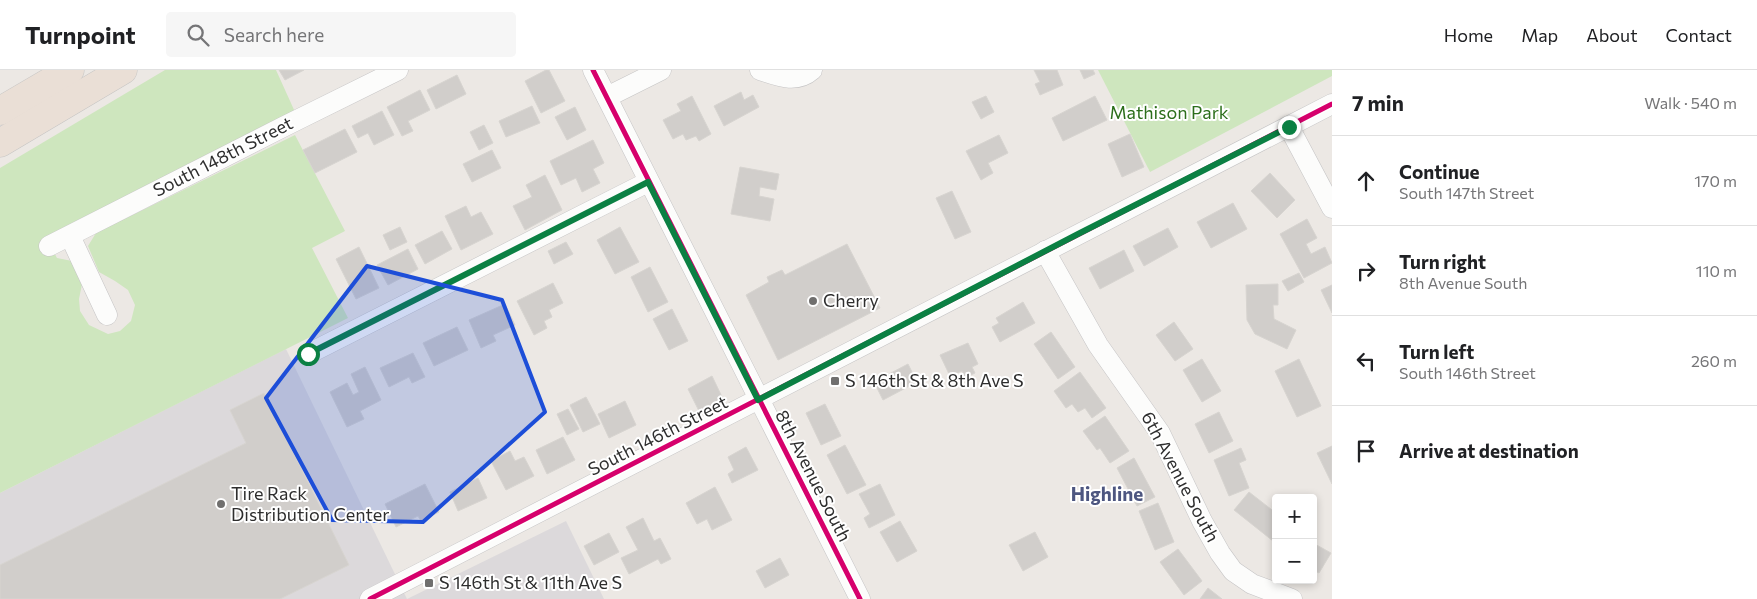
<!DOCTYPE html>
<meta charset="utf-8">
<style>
body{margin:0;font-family:Commissioner,sans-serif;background:#f6f6f6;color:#202124}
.controls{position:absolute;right:15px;bottom:15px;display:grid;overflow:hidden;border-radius:5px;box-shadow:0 2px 8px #0003}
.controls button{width:45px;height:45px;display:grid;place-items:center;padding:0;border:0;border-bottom:1px solid #e0e0e0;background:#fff;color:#202124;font:25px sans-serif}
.stop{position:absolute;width:15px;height:15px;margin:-11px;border:4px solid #0b8043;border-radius:50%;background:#fff}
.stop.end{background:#0b8043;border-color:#fff;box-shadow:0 1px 5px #0008}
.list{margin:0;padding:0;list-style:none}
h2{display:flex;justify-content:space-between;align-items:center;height:65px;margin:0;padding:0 20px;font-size:21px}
h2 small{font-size:16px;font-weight:400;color:#757577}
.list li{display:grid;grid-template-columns:32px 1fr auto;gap:15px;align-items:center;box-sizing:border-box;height:90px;padding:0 20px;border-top:1px solid #e0e0e0}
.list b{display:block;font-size:19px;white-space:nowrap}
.list p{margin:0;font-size:16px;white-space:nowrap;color:#757577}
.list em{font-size:16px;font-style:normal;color:#757577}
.icon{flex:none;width:28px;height:28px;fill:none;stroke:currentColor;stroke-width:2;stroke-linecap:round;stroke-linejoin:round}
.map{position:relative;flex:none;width:1332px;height:529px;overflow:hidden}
header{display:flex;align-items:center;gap:30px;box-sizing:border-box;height:70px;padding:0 25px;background:#fff;border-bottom:1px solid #e0e0e0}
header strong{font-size:24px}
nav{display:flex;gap:28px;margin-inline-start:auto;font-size:18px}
.search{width:350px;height:45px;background:#f6f6f6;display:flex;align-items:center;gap:12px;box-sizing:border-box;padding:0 18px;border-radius:5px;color:#757577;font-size:19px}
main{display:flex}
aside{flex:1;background:#fff}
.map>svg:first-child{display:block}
.industrial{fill:#dcd9db}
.green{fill:#cee6be}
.building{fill:#d1cecb;stroke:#d7d4d0}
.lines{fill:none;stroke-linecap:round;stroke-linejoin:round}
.minor-casing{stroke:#c5c4c5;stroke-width:21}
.highway-casing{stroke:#c6c5c4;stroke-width:29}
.minor{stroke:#fcfcfb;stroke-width:20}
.highway{stroke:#eadfd6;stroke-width:28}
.cycleway-casing{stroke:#fff;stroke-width:8}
.cycleway{stroke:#d6006c;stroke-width:5}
.route{stroke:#0b8043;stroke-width:6}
.marked{fill:#1d4ed8;fill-opacity:0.2;stroke:#1d4ed8;stroke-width:4;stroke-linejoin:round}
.poi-dot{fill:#706f6e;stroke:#fff;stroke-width:2}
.labels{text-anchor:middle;stroke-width:4;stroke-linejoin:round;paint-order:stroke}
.park-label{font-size:18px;fill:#2c6e1b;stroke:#fff}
.street-label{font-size:18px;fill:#2e2e2e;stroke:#fff}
.poi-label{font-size:18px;fill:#2e2e2e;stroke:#fff;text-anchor:start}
.neighbourhood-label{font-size:19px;font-weight:bold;fill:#4d5680;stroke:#fff}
</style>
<header>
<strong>Turnpoint</strong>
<div class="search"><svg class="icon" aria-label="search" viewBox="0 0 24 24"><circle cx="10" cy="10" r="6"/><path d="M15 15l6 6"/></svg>Search here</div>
<nav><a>Home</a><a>Map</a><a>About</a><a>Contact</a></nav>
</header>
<main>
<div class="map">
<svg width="1332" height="529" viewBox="0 0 1332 529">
<rect width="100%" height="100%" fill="#ece8e4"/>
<g class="industrial">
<polygon points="286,279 407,529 0,529 0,423"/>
<polygon points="566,451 604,529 407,529"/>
</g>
<g class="green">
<polygon points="165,0 276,0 295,42 46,168 57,188 72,191 82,214 79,229 80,241 89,255 108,264 120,261 131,251 135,235 128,220 115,211 99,202 88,176 96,163 295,65 345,161 312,178 348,248 0,423 0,98"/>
<polygon points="1098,0 1332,0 1332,6 1150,102"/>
</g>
<g class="building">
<polygon points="279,0 304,0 285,10"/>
<polygon points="546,0 549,0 565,31 541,43 525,11"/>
<polygon points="1034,0 1057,0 1063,15 1040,25 1035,14 1040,12"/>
<polygon points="1080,0 1093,0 1095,4 1084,9"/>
<polygon points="457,5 466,24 436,39 427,20"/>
<polygon points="420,20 430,40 408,51 413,61 402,66 387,37"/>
<polygon points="741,22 744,30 753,25 759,37 724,56 714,36"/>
<polygon points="692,26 711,64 699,71 696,66 686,70 683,64 673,69 663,50 681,41 677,34"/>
<polygon points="986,26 994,42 981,49 972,32"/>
<polygon points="1095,26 1107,50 1063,71 1052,48"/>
<polygon points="532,36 540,53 506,67 499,51"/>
<polygon points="575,37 586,60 567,70 555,47"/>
<polygon points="382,41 394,65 374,75 368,63 358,68 352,56"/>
<polygon points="484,55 493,73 479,80 470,62"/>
<polygon points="345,59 357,82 315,103 303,80"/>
<polygon points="1130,64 1144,97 1122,107 1108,74"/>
<polygon points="999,65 1008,83 988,93 993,103 981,110 966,81"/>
<polygon points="593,70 604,93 593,99 600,113 582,122 576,108 561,115 550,91"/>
<polygon points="492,80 501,98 472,112 463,94"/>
<polygon points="740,97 779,104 776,120 760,117 759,126 774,129 770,151 731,144"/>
<polygon points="1270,103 1295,130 1277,148 1251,121"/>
<polygon points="545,105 562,140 525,160 513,136 532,127 526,115"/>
<polygon points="952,121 971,162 955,169 936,128"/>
<polygon points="1233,133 1247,159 1211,178 1197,152"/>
<polygon points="466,136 471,147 481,142 493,164 461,180 445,146"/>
<polygon points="1307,149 1317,168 1306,174 1311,184 1325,177 1332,193 1304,208 1280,164"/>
<polygon points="400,157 407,172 390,180 383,165"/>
<polygon points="620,157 639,192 615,204 597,170"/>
<polygon points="1168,158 1178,177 1144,196 1133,176"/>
<polygon points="442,161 452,179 425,194 415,175"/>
<polygon points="566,172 573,184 554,194 548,181"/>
<polygon points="847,174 880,238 778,290 746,225 769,212 767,207 782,200 785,205"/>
<polygon points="359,177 379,218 356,229 336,189"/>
<polygon points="408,179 418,199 388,215 377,195"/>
<polygon points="1124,180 1134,201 1100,219 1089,198"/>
<polygon points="650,197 668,232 648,242 631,207"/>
<polygon points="1299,203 1304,212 1288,221 1282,211"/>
<polygon points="553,213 563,233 549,240 552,247 544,251 547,258 534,265 517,231"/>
<polygon points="1278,214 1278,235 1273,235 1274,249 1296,260 1287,279 1255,264 1247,250 1246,215"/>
<polygon points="1332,215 1332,243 1321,220"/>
<polygon points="1023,232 1035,253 1000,272 992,257 999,253 996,248"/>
<polygon points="505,234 515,255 493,265 496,271 481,278 469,250"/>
<polygon points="672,239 688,271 669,280 653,249"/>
<polygon points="1174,252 1193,279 1175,291 1156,265"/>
<polygon points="457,257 468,280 434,296 423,273"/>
<polygon points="1051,262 1075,297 1058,309 1034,274"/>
<polygon points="968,273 978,294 972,297 975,303 965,308 962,301 950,306 940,285"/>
<polygon points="413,283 425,307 412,313 409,307 389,317 380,298"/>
<polygon points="1202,289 1221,321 1202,332 1183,300"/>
<polygon points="1299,289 1321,336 1297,347 1275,301"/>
<polygon points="908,294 917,312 883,330 874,312"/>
<polygon points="365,297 381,330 360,341 364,349 347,357 330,322 347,313 353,325 359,322 351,304"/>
<polygon points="1080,302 1106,338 1092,348 1085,338 1078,342 1072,334 1066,338 1054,321"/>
<polygon points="712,306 723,329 699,341 688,319"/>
<polygon points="264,323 349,495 280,529 0,529 0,495 246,373 230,340"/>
<polygon points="586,327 600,354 583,362 570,335"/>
<polygon points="625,331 636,355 609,368 598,344"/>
<polygon points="825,334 841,366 821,375 806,343"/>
<polygon points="568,339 579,359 567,365 557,344"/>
<polygon points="1219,342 1233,371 1209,383 1195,354"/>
<polygon points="1105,346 1129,381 1110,393 1100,378 1097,380 1083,361"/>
<polygon points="563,367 575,390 547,404 536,380"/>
<polygon points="845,375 866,415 847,424 827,385"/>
<polygon points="1332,376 1332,414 1317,383"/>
<polygon points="746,377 758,400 732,413 728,404 734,400 728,387"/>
<polygon points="1241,378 1246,390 1239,393 1249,418 1229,426 1214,390"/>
<polygon points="510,381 515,391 524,387 534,406 506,420 491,391"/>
<polygon points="1134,388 1155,427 1137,436 1117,398"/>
<polygon points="478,408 487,428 458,441 450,422"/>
<polygon points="425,414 439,442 421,451 418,446 396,457 385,434"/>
<polygon points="880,414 895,445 869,458 864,448 870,444 859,424"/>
<polygon points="715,417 732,450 712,460 707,449 697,454 686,433"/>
<polygon points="1249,422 1276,443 1276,467 1273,471 1234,440"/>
<polygon points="1158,433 1174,472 1155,480 1139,441"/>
<polygon points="643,448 654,471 660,468 671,489 661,494 658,489 629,504 621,488 638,480 626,457"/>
<polygon points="900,451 917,481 897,492 880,462"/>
<polygon points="1035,462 1048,487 1023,501 1009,475"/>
<polygon points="609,463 619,482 594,495 584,476"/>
<polygon points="1313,473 1331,483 1319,503 1313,500"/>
<polygon points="1178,479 1202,511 1184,525 1160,492"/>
<polygon points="780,488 789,505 765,518 756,501"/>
<polygon points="1208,518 1222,529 1200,529"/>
</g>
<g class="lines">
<defs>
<g id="minor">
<polyline points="593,0 860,529"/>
<path d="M 760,0 C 778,6 796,14 812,0"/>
<polyline points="607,27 661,0"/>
<polyline points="1289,57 1332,138"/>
<polyline points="70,166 107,245"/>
<polyline points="49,176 285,56 398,0"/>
<polyline points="1045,181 1098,275 1160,363 1202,451 1220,483 1233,501 1252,514 1292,529"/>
<polyline points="308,284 648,112"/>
<polyline points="370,529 1332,34"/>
</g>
<g id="highway">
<polyline points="0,41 70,0"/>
<polyline points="0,73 123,0"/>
</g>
</defs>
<use href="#minor" class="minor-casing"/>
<use href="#highway" class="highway-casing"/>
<use href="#minor" class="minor"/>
<use href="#highway" class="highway"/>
<defs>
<g id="cycleway">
<polyline points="593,0 860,529"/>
<polyline points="370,529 1332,34"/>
</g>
</defs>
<use href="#cycleway" class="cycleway-casing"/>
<use href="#cycleway" class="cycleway"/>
</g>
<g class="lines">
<polyline class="route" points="308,284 648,112 758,330 1078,164 1289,57"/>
</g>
<path class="marked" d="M 367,196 L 502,230 L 545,342 L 423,452 L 332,450 L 266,328 Z"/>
<g class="poi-dot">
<circle cx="813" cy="231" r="5"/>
<rect x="830" y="306" width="10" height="10" rx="2.5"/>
<circle cx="221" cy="434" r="5"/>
<rect x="424" y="508" width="10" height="10" rx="2.5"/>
</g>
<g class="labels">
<g class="park-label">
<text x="1169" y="49">Mathison Park</text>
</g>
<g class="street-label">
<text transform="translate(223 87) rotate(-27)" y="6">South 148th Street</text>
<text transform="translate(658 366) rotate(-27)" y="6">South 146th Street</text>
<text transform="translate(813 406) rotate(63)" y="6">8th Avenue South</text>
<text transform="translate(1180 407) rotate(62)" y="6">6th Avenue South</text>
</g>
<g class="poi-label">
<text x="823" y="237">Cherry</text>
<text x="845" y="317">S 146th St &amp; 8th Ave S</text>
<text x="231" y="430">Tire Rack<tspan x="231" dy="21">Distribution Center</tspan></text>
<text x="439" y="519">S 146th St &amp; 11th Ave S</text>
</g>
<g class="neighbourhood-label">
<text x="1107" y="431">Highline</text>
</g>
</g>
</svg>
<div class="controls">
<button>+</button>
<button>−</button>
</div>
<div class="stop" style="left:308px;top:284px"></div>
<div class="stop end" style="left:1289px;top:57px"></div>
</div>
<aside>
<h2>7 min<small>Walk · 540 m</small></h2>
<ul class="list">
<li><svg class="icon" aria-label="ahead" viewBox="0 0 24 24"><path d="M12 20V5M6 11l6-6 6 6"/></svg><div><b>Continue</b><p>South 147th Street</p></div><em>170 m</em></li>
<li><svg class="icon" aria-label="right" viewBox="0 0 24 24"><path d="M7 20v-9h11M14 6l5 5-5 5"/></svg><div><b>Turn right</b><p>8th Avenue South</p></div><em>110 m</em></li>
<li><svg class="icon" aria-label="left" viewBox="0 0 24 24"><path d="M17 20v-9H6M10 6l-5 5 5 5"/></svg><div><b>Turn left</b><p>South 146th Street</p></div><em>260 m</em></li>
<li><svg class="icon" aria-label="arrive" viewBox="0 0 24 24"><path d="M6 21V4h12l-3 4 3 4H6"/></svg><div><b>Arrive at destination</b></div></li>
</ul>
</aside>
</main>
